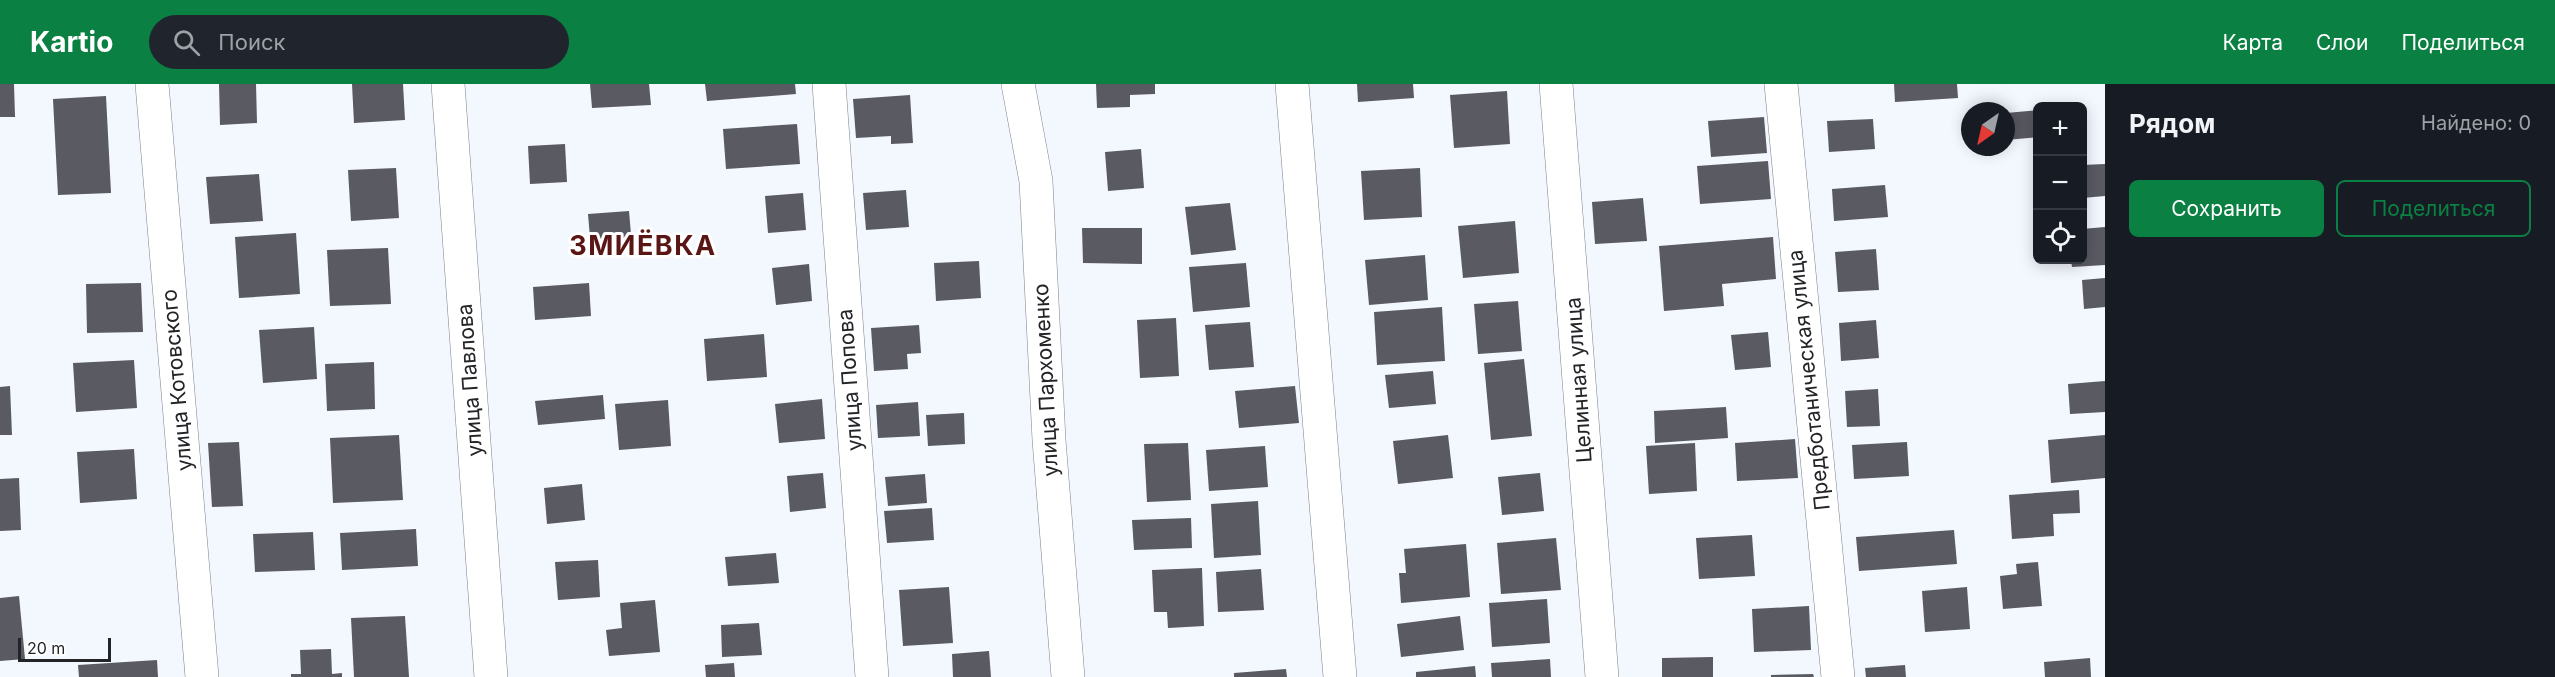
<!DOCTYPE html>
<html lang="ru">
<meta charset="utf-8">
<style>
body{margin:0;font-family:Inter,sans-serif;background:#20242c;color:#f1f3f6}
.controls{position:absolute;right:18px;top:18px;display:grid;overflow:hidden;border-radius:9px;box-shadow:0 3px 15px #0003}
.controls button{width:54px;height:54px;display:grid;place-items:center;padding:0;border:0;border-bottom:2px solid #363941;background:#171b24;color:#f1f3f6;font:30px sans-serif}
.compass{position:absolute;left:1961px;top:18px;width:54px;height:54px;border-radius:50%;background:#171b24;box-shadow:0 3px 15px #0003;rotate:214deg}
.scale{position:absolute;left:18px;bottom:15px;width:93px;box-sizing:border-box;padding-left:6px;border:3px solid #222427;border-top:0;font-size:16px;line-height:21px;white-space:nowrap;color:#222427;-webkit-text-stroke:4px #fff;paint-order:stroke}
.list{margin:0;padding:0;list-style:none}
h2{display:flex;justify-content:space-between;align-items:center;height:78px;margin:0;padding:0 24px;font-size:26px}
h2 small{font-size:20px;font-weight:400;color:#9ea1a6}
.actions{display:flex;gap:12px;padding:18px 24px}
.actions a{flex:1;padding:14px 0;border:2px solid #0b8043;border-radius:9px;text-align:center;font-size:21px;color:#0b8043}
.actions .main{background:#0b8043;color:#fff}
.icon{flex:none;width:33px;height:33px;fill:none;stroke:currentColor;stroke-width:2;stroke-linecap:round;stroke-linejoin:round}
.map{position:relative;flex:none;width:2105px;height:593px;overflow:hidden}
header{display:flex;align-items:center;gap:36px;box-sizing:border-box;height:84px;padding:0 30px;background:#0b8043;color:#fff}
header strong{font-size:28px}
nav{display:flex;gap:33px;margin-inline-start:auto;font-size:21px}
.search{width:420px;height:54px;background:#20242c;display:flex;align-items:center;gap:15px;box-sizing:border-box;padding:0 21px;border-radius:33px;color:#9ea1a6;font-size:22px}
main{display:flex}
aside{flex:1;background:#171b24}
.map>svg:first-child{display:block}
.building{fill:#595a62}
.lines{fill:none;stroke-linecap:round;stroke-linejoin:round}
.minor-casing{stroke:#7c8188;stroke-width:34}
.minor{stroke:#fff;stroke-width:33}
.labels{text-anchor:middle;stroke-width:6;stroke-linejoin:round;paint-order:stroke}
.street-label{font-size:21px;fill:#222427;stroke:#fff}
.district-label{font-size:27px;font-weight:bold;letter-spacing:1.5px;fill:#5a1614;stroke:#fff}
</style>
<header>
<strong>Kartio</strong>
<div class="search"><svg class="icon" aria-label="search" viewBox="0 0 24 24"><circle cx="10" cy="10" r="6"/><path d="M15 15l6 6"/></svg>Поиск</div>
<nav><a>Карта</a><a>Слои</a><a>Поделиться</a></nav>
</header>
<main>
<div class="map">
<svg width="2105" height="593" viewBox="0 0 2105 593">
<rect width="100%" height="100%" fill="#f3f7fe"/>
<g class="building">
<polygon points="0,0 14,0 15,33 0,33"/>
<polygon points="219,0 256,0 257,39 220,41"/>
<polygon points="352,0 403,0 405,36 354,39"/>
<polygon points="590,0 649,0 651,21 592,24"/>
<polygon points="705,0 795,0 796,10 707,17"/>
<polygon points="1096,0 1155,0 1155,10 1130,11 1130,23 1097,24"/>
<polygon points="1357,0 1413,0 1414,14 1358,18"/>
<polygon points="1894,0 1957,0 1958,14 1895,18"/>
<polygon points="1507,7 1510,60 1454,64 1450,11"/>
<polygon points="910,11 913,59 891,60 891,52 856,54 853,15"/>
<polygon points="106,12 111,109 58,111 53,15"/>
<polygon points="2038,26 2038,53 2006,56 2006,29"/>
<polygon points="1764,33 1767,69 1711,73 1708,37"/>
<polygon points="1873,35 1875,65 1829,68 1827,37"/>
<polygon points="797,40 800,80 726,85 723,45"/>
<polygon points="565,60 567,98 530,100 528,62"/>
<polygon points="1141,65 1144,104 1108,107 1105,68"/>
<polygon points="1768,77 1771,115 1700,120 1697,82"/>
<polygon points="2105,80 2105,112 2082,114 2082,81"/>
<polygon points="396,84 399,134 351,137 348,86"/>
<polygon points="1420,84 1422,133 1364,136 1361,87"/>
<polygon points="259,90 263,137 210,140 206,93"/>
<polygon points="1885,101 1888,133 1834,137 1832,105"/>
<polygon points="906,106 909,143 866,146 863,109"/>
<polygon points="803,109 806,146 768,149 765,112"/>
<polygon points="1643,114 1647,157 1595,160 1592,118"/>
<polygon points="1230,119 1236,166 1191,171 1185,123"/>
<polygon points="629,127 632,162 591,166 588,130"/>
<polygon points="1515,137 1519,189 1463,194 1458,142"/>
<polygon points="2105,143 2105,181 2072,183 2071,176 2082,176 2082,145"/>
<polygon points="1082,144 1142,144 1142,180 1083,179"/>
<polygon points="296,149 300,210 239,214 235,153"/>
<polygon points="1773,153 1776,195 1722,200 1724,222 1664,227 1659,162"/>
<polygon points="388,164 391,220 330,222 327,166"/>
<polygon points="1876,165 1879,206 1838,208 1835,168"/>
<polygon points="1425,171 1428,216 1369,221 1365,176"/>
<polygon points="979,177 981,214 936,217 934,179"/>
<polygon points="1246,179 1250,223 1193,228 1189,183"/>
<polygon points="809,180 812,217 776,221 772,184"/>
<polygon points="2105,194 2105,223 2084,225 2082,196"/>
<polygon points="141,199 143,248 87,249 86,200"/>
<polygon points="589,199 591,232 535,236 533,203"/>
<polygon points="1518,217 1522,267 1478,270 1474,220"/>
<polygon points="1442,223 1445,277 1377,281 1374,228"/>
<polygon points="1176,234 1179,292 1140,294 1137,236"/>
<polygon points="1876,236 1879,274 1841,277 1839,239"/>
<polygon points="1250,238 1254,283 1209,286 1205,241"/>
<polygon points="919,241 921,269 907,270 908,285 874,287 871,244"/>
<polygon points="314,243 317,295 263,299 259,246"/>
<polygon points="1768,248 1771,283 1735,286 1731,251"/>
<polygon points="764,250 767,293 707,297 704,255"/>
<polygon points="1524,275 1532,352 1491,356 1484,279"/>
<polygon points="134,276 137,324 76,328 73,279"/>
<polygon points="374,278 375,325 327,327 325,280"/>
<polygon points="1433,287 1436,320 1389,324 1385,291"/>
<polygon points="2105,297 2105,328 2070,330 2068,300"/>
<polygon points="10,302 12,351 0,351 0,303"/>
<polygon points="1295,302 1299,339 1239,344 1235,307"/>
<polygon points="1878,305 1880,342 1847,343 1845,307"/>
<polygon points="603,311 605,335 538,341 535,317"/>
<polygon points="822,315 825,355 779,359 775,320"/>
<polygon points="668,316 671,362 619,366 615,320"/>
<polygon points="918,318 920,352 878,354 876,321"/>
<polygon points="1726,323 1728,354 1655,359 1654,327"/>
<polygon points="964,329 965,360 928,362 926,331"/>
<polygon points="399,351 403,416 333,419 330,354"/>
<polygon points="1448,351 1453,394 1398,400 1393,357"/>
<polygon points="2105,351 2105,394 2051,399 2048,356"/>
<polygon points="1795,355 1798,394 1737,397 1735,359"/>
<polygon points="239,358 243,422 212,423 208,359"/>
<polygon points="1907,358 1909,392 1854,395 1852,361"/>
<polygon points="1188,359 1191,416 1147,418 1144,360"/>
<polygon points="1695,359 1697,407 1649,410 1646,362"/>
<polygon points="1265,362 1268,403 1209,407 1206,366"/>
<polygon points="134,365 137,415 80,419 77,368"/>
<polygon points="823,389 826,424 790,428 787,392"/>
<polygon points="1540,389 1544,427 1502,431 1498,393"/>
<polygon points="925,390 927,419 888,422 885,393"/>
<polygon points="19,394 21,446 0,447 0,395"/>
<polygon points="582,400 585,436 547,440 544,404"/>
<polygon points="2079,406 2080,429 2053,430 2054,452 2012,455 2009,411"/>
<polygon points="1258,417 1261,471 1214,474 1211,420"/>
<polygon points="932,424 934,456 887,459 884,427"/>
<polygon points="1191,434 1192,464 1134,466 1132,436"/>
<polygon points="416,445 418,482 342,486 340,449"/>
<polygon points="1954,446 1957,480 1859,487 1856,453"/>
<polygon points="313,448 315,486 255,488 253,450"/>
<polygon points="1752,451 1755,492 1699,495 1696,454"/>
<polygon points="1556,454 1561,506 1501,510 1497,459"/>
<polygon points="1466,460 1470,513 1401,519 1399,489 1406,489 1404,465"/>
<polygon points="776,469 779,499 728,502 725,473"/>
<polygon points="598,476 600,513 558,516 555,478"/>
<polygon points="2038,478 2042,522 2003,525 2000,492 2017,490 2016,480"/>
<polygon points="1202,484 1204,542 1168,544 1167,528 1154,528 1152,486"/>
<polygon points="1261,485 1264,526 1218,528 1216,488"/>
<polygon points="949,503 953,559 903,562 899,506"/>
<polygon points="1967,503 1970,545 1925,548 1922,507"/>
<polygon points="19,512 25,575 0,577 0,514"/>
<polygon points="1547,515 1550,559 1492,563 1489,519"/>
<polygon points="655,516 660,568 609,572 606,546 622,544 620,519"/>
<polygon points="1809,522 1811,566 1754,568 1752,525"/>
<polygon points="405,532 409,593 354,593 351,534"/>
<polygon points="1460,532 1464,566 1401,573 1397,540"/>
<polygon points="759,539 762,571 722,573 721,541"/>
<polygon points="331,565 332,590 342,589 342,593 291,593 291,590 301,590 300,566"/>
<polygon points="989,567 991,593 953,593 952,570"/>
<polygon points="1713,573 1713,593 1662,593 1662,574"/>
<polygon points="2090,574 2091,593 2045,593 2044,578"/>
<polygon points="1550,575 1551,593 1492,593 1491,579"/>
<polygon points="157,576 158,593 79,593 78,581"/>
<polygon points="734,579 735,593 706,593 705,581"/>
<polygon points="1905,581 1906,593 1866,593 1865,584"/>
<polygon points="1475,582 1476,593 1416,593 1416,588"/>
<polygon points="1286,585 1287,593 1234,593 1234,589"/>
<polygon points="1813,590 1814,593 1771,593 1771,591"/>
</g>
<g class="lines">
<defs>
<g id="minor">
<polyline points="152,0 202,593"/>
<polyline points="448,0 491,593"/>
<polyline points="829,0 872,593"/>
<polyline points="1018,0 1036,97 1049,356 1068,593"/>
<polyline points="1292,0 1340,593"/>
<polyline points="1556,0 1602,593"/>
<polyline points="1781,0 1838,593"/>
</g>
</defs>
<use href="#minor" class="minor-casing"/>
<use href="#minor" class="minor"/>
</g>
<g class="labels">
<g class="street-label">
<text transform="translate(177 296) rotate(-95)" y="7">улица Котовского</text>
<text transform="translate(470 296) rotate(-94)" y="7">улица Павлова</text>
<text transform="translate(850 296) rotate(-94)" y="7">улица Попова</text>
<text transform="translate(1046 296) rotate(-93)" y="7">улица Пархоменко</text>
<text transform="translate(1579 296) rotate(-94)" y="7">Целинная улица</text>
<text transform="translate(1809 296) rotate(-96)" y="7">Предботаническая улица</text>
</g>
<g class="district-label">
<text x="643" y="171">ЗМИЁВКА</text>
</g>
</g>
</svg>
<div class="controls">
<button>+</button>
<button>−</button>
<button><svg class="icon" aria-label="locate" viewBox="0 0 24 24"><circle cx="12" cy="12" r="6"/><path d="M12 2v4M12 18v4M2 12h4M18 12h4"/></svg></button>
</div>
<svg class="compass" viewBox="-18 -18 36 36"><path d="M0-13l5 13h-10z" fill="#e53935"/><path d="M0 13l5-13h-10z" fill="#9ea1a6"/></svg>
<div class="scale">20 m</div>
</div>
<aside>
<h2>Рядом<small>Найдено: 0</small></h2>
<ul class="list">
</ul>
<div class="actions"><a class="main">Сохранить</a><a>Поделиться</a></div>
</aside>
</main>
